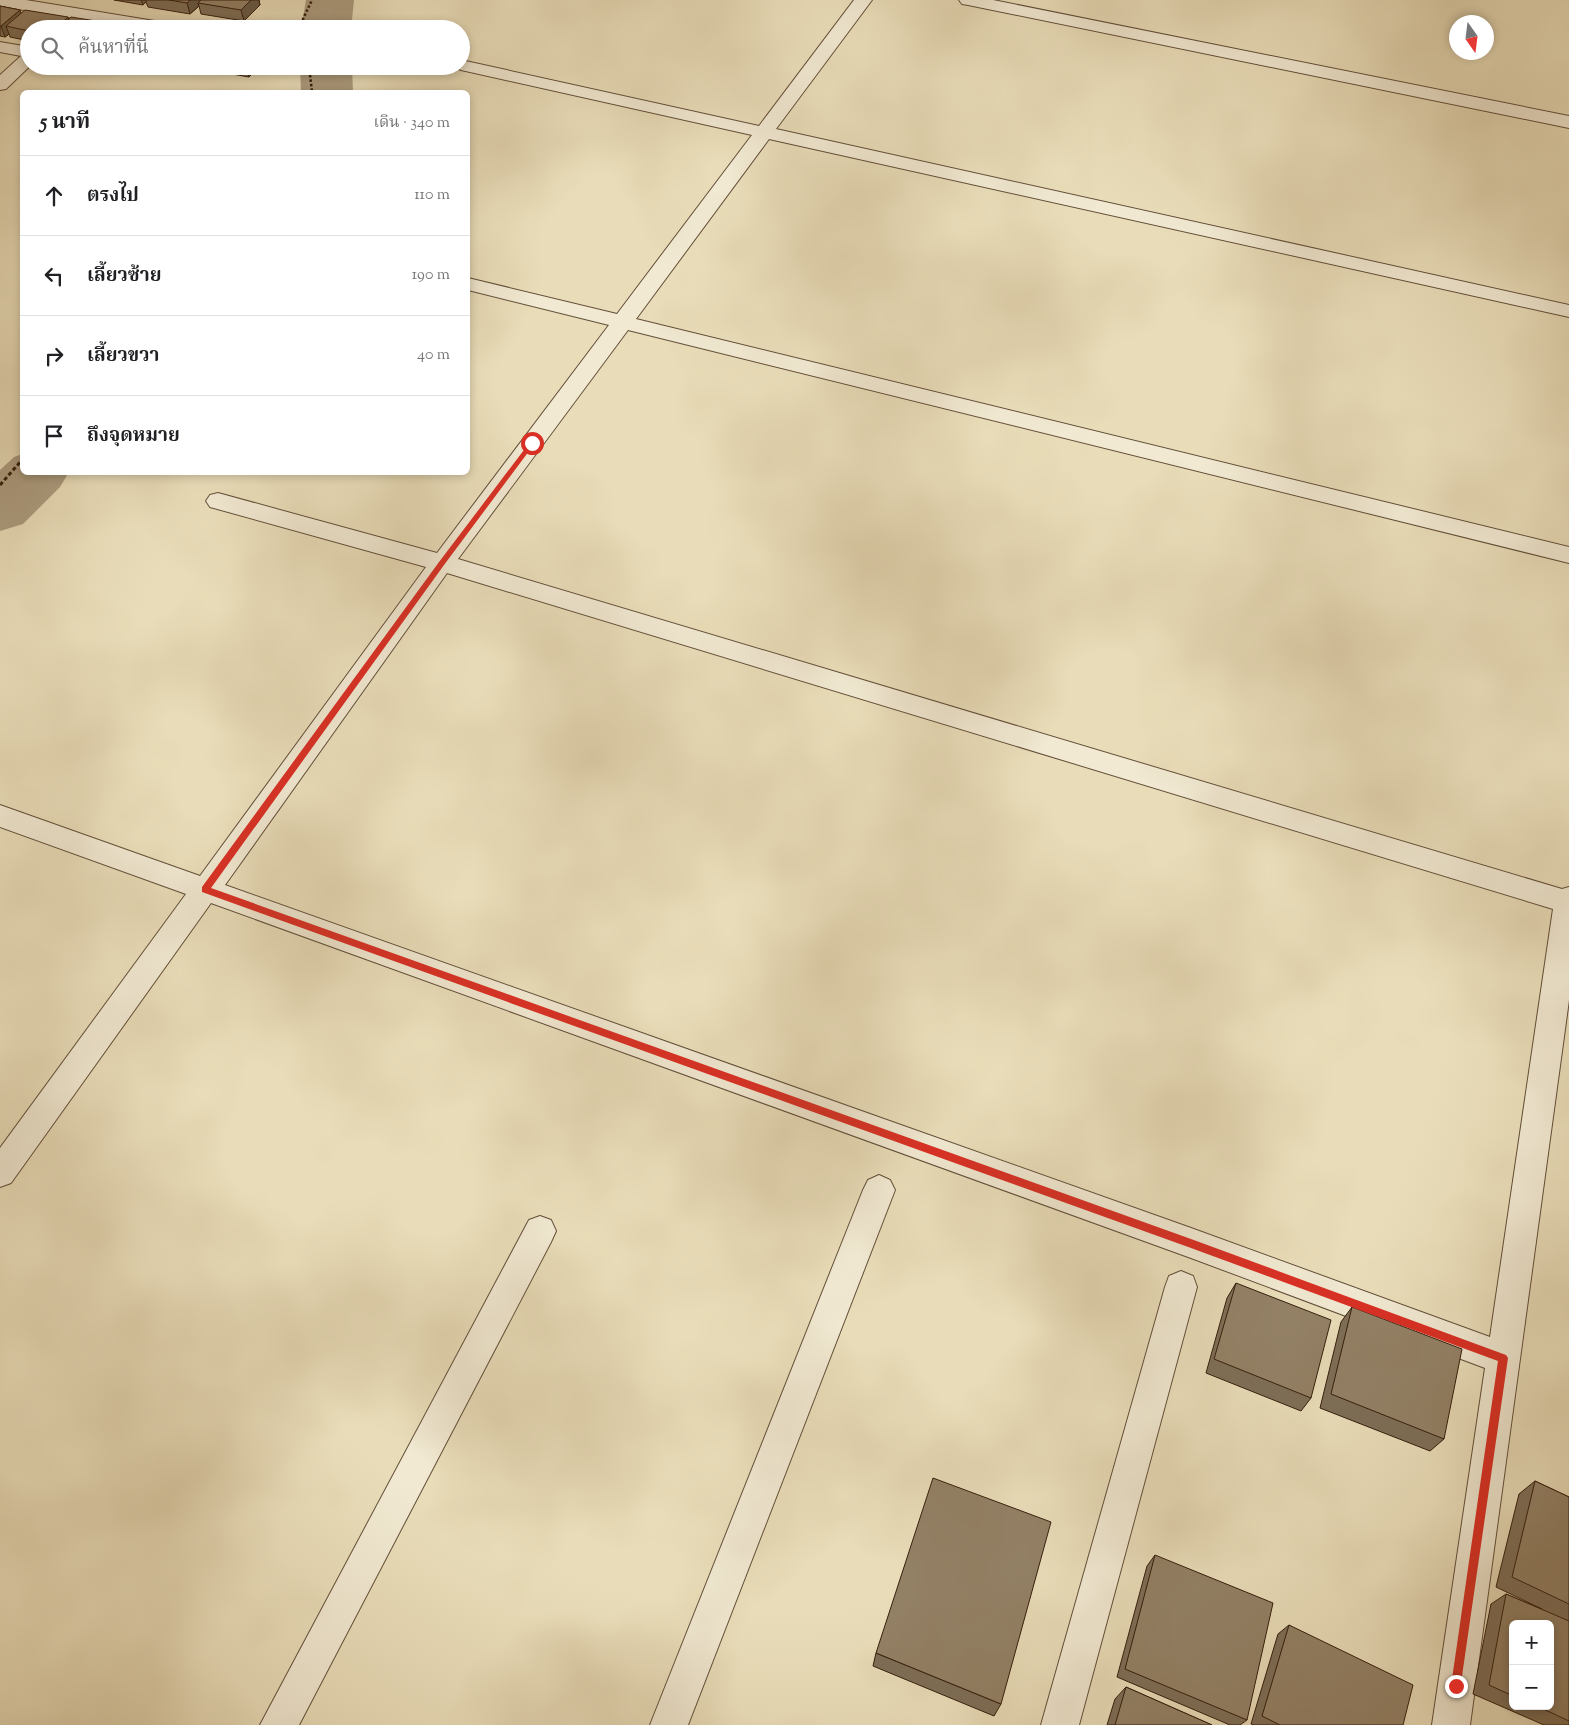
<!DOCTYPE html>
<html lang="th">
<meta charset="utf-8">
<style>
body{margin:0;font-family:"Sorts Mill Goudy","Noto Serif Thai",serif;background:#f6f6f6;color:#202124}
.controls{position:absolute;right:15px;bottom:15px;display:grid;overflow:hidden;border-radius:8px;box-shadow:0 2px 8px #0003}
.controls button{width:45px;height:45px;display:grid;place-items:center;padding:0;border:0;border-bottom:1px solid #e0e0e0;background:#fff;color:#202124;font:25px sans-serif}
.compass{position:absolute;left:1449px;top:15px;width:45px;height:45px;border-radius:50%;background:#fff;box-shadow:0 2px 8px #0003;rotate:166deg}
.stop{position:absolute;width:15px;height:15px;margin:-11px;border:4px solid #d93025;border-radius:50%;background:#fff}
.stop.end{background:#d93025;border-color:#fff;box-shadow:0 1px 5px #0008}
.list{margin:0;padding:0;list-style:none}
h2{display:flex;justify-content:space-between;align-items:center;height:65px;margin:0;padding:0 20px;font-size:21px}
h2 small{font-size:16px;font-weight:400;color:#757577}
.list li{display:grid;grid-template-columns:32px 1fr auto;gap:15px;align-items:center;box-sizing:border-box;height:80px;padding:0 20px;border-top:1px solid #e0e0e0}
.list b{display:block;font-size:19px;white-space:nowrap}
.list em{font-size:16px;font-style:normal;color:#757577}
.icon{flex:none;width:28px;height:28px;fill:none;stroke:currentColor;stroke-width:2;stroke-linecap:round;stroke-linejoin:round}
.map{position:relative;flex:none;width:1569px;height:1725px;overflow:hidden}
.search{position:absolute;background:#fff;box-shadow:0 2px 8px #0003;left:20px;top:20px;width:450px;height:55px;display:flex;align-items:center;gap:12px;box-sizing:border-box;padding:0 18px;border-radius:28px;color:#757577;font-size:19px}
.panel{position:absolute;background:#fff;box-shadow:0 2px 8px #0003;left:20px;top:90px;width:450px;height:385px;border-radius:8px}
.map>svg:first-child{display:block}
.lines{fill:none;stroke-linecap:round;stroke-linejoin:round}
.river{fill:#ac9c7f;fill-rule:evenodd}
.street-casing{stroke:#634e38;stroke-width:2}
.path-far1{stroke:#361e0d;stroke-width:2.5;stroke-dasharray:2.5 2;stroke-linecap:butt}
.path{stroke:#361e0d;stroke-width:3;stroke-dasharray:4 2.5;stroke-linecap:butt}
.street{fill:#f1e9d2;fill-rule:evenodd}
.wall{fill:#7e6f58;stroke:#361e0d;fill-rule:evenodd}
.shaded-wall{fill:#675a47;stroke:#361e0d}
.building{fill:#938166;stroke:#361e0d}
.route{fill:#d93025}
</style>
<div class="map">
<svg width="1569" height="1725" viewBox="0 0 1569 1725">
<rect width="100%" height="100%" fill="#e9ddb9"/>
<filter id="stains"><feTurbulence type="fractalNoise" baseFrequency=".004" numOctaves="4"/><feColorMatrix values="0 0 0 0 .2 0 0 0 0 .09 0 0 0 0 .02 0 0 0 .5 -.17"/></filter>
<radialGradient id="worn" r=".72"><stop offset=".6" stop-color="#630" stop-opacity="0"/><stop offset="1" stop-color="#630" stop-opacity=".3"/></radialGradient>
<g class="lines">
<g class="river">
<polygon points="306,0 354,0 351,29 301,29"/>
<polygon points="300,66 352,66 353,92 301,92"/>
<polygon points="22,454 22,472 69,472 60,487 23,524 0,531 0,470 14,457"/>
</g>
<defs>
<g id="street">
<polygon points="0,0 26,0 173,24 179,25 182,29 139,29 0,6"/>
<path d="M 854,0 L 872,0 L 776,129 L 1569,305 L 1569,317 L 769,139 L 636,319 L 1569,547 L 1569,563 L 628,330 L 458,559 L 1562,889 L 1569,887 L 1569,1000 L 1470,1725 L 1432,1725 L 1485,1368 L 1191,1258 L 211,903 L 11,1183 L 0,1187 L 0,1148 L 186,894 L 0,827 L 0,805 L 200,876 L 426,567 L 210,507 L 206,501 L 210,495 L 218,493 L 437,553 L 609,325 L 468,290 L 468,278 L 617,314 L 752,135 L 461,70 L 453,66 L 461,66 L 461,60 L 759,126 ZM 447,573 L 1553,909 L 1490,1337 L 1191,1228 L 225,885 Z"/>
<polygon points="959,0 993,0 1569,116 1569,128 968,5 962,4"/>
<polygon points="0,42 29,47 29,66 30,66 6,89 0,90 0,75 21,56 0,52"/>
<polygon points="879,1175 890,1180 895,1190 688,1725 650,1725 863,1190 868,1180"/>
<polygon points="540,1216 551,1220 556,1231 551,1242 299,1725 260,1725 529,1220"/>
<polygon points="1181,1271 1193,1276 1197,1287 1079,1725 1041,1725 1165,1287 1169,1276"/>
</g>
</defs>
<use href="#street" class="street-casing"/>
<g class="path-far1">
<polyline points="304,29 303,19 312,0"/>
<polyline points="309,66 312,92"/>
</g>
<polyline class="path" points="0,485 22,460"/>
<use href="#street" class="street"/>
</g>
<g class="wall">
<polygon points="114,0 259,0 260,5 244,21 201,14 199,6 190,14 148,7 146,2 143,5"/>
<polygon points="0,6 20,10 21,13 68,19 115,24 116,29 151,29 29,29 29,41 10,37 9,34 5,37 0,36"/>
<polygon points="203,66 260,66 249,77 204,69"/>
<polygon points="1236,1283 1311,1398 1301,1411 1206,1373 1227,1298"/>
<polygon points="1352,1307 1444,1439 1430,1451 1320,1408 1341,1322"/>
<path d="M 1535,1481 L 1569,1497 L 1569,1725 L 1544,1725 L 1473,1694 L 1491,1604 L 1506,1594 L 1542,1609 L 1496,1587 L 1519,1494 ZM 1513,1624 L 1550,1706 L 1513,1706 Z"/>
<polygon points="1155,1555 1247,1720 1240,1725 1230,1725 1117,1677 1147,1566"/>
<polygon points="1289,1625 1403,1725 1254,1725 1251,1724 1278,1634"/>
<polygon points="876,1653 1001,1704 994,1716 873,1666"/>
<polygon points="1126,1687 1212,1725 1107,1725 1115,1699"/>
</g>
<g class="shaded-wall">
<polygon points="141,0 146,0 146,2 143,5"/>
<polygon points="190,0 205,0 198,3 199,6 190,14 187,3"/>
<polygon points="251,0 259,0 260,5 244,21 241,10"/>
<polygon points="20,10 24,21 6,26 9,34 5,37 1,26"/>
<polygon points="68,17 72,28 71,29 55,29"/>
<polygon points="115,24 116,29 110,29"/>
<polygon points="246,66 260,66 249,77"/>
</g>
<g class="building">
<polygon points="169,0 190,0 187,3"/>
<polygon points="201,0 251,0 241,10 198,3"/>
<polygon points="0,6 20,10 1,26 0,26"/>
<polygon points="25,10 68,17 55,29 29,29 29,31 6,26"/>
<polygon points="71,17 115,24 110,29 58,29"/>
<polygon points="165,21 208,29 157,29"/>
<polygon points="122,24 151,29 116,29"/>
<polygon points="1236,1283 1331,1320 1311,1398 1214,1359"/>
<polygon points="1352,1307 1462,1349 1444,1439 1331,1394"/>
<polygon points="933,1478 1051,1522 1001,1704 876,1653"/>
<polygon points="1535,1481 1569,1497 1569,1604 1512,1577"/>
<polygon points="1155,1555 1273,1603 1247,1720 1125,1669"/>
<polygon points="1506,1594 1569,1621 1569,1721 1537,1706 1550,1706 1550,1624 1513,1624 1513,1696 1489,1685"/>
<polygon points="1289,1625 1413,1685 1403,1725 1280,1725 1262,1716"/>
<polygon points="1126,1687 1212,1725 1115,1725"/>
</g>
<polygon class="route" points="530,442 535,443 444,565 211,888 1191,1239 1506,1355 1508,1358 1460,1690 1456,1692 1452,1690 1451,1686 1498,1361 1191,1248 202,892 202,887 439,562"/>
<rect width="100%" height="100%" filter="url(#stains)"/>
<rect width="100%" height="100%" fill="url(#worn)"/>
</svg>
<div class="controls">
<button>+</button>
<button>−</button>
</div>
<svg class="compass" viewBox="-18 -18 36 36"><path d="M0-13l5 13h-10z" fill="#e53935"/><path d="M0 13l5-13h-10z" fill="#757577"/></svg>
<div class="stop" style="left:532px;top:443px"></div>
<div class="stop end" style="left:1456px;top:1686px"></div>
<div class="search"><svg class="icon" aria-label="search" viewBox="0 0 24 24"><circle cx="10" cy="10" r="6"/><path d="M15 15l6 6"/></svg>ค้นหาที่นี่</div>
<section class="panel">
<h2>5 นาที<small>เดิน · 340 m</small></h2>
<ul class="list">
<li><svg class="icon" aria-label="ahead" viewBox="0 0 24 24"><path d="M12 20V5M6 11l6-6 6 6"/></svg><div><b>ตรงไป</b></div><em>110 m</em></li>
<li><svg class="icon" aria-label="left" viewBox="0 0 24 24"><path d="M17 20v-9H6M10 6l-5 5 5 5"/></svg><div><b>เลี้ยวซ้าย</b></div><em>190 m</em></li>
<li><svg class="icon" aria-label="right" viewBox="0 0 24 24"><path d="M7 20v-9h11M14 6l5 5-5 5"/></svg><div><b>เลี้ยวขวา</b></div><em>40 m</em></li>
<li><svg class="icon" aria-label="arrive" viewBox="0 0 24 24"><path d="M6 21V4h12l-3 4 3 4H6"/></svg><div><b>ถึงจุดหมาย</b></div></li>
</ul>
</section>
</div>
